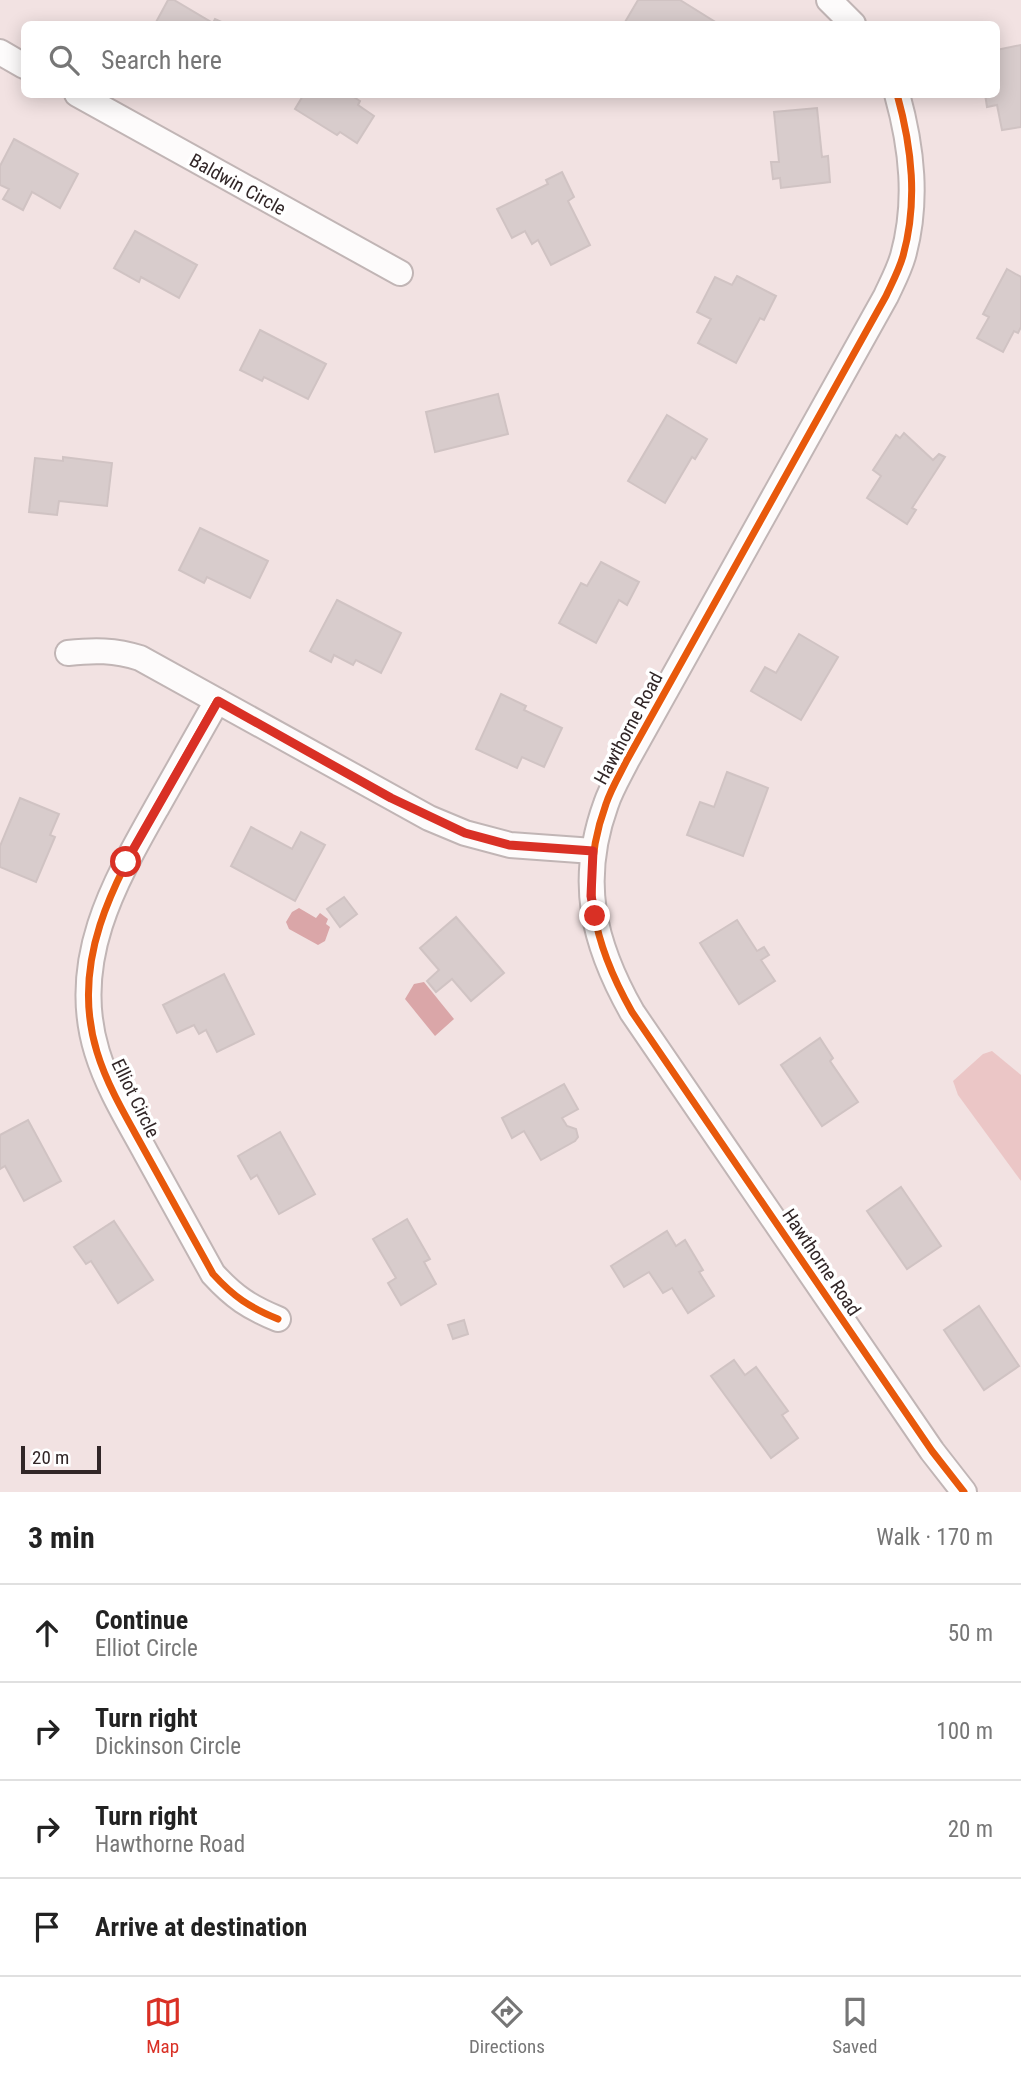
<!DOCTYPE html>
<meta charset="utf-8">
<style>
body{margin:0;font-family:"Roboto Condensed",sans-serif;background:#f6f6f6;color:#222}
.scale{position:absolute;left:21px;bottom:18px;width:80px;box-sizing:border-box;padding-left:7px;border:4px solid #312627;border-top:0;font-size:19px;line-height:24px;white-space:nowrap;color:#312627;-webkit-text-stroke:5px #fff;paint-order:stroke}
.stop{position:absolute;width:21px;height:21px;margin:-16px;border:5px solid #d93025;border-radius:50%;background:#fff}
.stop.end{background:#d93025;border-color:#fff;box-shadow:0 2px 7px #0008}
.list{margin:0;padding:0;list-style:none}
h2{display:flex;justify-content:space-between;align-items:center;height:91px;margin:0;padding:0 28px;font-size:30px}
h2 small{font-size:23px;font-weight:400;color:#767676}
.list li{display:grid;grid-template-columns:46px 1fr auto;gap:21px;align-items:center;box-sizing:border-box;height:98px;padding:0 28px;border-top:2px solid #e0e0e0}
.list b{display:block;font-size:26px;white-space:nowrap}
.list p{margin:0;font-size:23px;white-space:nowrap;color:#767676}
.list em{font-size:23px;font-style:normal;color:#767676}
.icon{flex:none;width:38px;height:38px;fill:none;stroke:currentColor;stroke-width:2;stroke-linecap:round;stroke-linejoin:round}
.map{position:relative;flex:none;width:1021px;height:1492px;overflow:hidden}
.search{position:absolute;background:#fff;box-shadow:0 4px 18px #0003;left:21px;right:21px;top:21px;height:77px;display:flex;align-items:center;gap:18px;box-sizing:border-box;padding:0 24px;border-radius:10px;color:#767676;font-size:26px}
.sheet{height:483px;background:#fff}
nav{display:flex;justify-content:space-around;align-items:center;box-sizing:border-box;height:98px;border-top:2px solid #e0e0e0;background:#fff;font-size:19px;color:#767676}
nav a{display:grid;justify-items:center;gap:4px}
nav .on{color:#d93025}
.map>svg:first-child{display:block}
.green{fill:#ebc6c6}
.water{fill:#daa6a8}
.building{fill:#d8cccc;stroke:#d0c3c3;stroke-width:2}
.lines{fill:none;stroke-linecap:round;stroke-linejoin:round}
.street-casing{stroke:#c1b5b5;stroke-width:28}
.street{stroke:#fdfbfb;stroke-width:24}
.cycleway-casing{stroke:#fff;stroke-width:11}
.cycleway{stroke:#e8590c;stroke-width:7}
.route{stroke:#d93025;stroke-width:9}
.labels{text-anchor:middle;stroke-width:7;stroke-linejoin:round;paint-order:stroke}
.street-label{font-size:19px;fill:#312627;stroke:#fff}
</style>
<div class="map">
<svg width="1021" height="1492" viewBox="0 0 1021 1492">
<rect width="100%" height="100%" fill="#f2e2e2"/>
<polygon class="green" points="992,1051 1021,1075 1021,1181 958,1095 953,1081 983,1054"/>
<g class="water">
<polygon points="299,908 316,918 320,913 328,919 326,924 330,927 325,941 318,945 289,929 286,922 292,912"/>
<polygon points="424,982 454,1019 435,1036 405,999 414,984"/>
</g>
<g class="building">
<polygon points="168,0 174,0 213,23 215,19 226,24 155,24"/>
<polygon points="638,0 680,0 717,23 629,24 625,22"/>
<polygon points="1021,45 1021,127 1002,130 997,105 987,107 985,94 996,94 996,50"/>
<polygon points="304,94 349,94 360,101 358,105 374,116 357,143 340,132 337,135 295,109"/>
<polygon points="817,108 822,157 828,156 830,182 781,188 780,178 773,179 771,162 779,162 774,112"/>
<polygon points="14,139 78,174 60,208 32,192 23,210 3,199 9,189 0,185 0,166"/>
<polygon points="562,172 574,197 568,201 590,245 551,265 538,240 532,244 525,231 512,238 497,209 548,184 546,180"/>
<polygon points="135,231 197,265 179,298 141,277 139,282 114,268"/>
<polygon points="1007,269 1021,277 1021,327 1018,333 1014,331 1003,352 977,338 989,317 983,314"/>
<polygon points="737,276 776,296 764,320 760,318 736,363 698,343 711,319 697,312 715,277 732,285"/>
<polygon points="260,330 326,364 308,399 264,377 262,381 240,370"/>
<polygon points="498,394 508,434 435,452 426,412"/>
<polygon points="667,415 707,439 695,459 692,457 665,503 628,481"/>
<polygon points="904,433 933,460 939,454 945,457 912,508 916,510 907,524 867,498 881,476 873,470 896,435 900,438"/>
<polygon points="63,457 112,463 107,506 59,501 57,515 29,512 35,458 63,461"/>
<polygon points="200,528 268,561 250,598 207,577 204,583 179,570"/>
<polygon points="601,562 639,582 627,605 619,600 596,643 559,623 581,583 587,586"/>
<polygon points="337,600 401,633 381,673 356,660 353,665 334,655 331,662 310,651"/>
<polygon points="799,634 838,657 801,720 751,691 765,667 776,673"/>
<polygon points="501,694 526,706 524,710 562,728 544,767 522,757 517,768 476,749"/>
<polygon points="727,772 768,788 743,856 687,835 700,802 714,807"/>
<polygon points="20,798 59,814 50,835 55,837 36,882 0,867 0,846"/>
<polygon points="251,827 292,849 301,832 325,845 295,901 231,866"/>
<polygon points="344,897 357,914 340,927 327,909"/>
<polygon points="456,917 504,973 471,1001 452,979 436,992 427,981 439,970 420,948"/>
<polygon points="737,920 757,951 764,947 769,955 761,960 775,981 739,1004 700,943"/>
<polygon points="224,974 254,1034 217,1052 206,1030 199,1034 194,1025 177,1033 163,1005"/>
<polygon points="820,1038 833,1058 830,1061 858,1102 822,1126 781,1065"/>
<polygon points="564,1084 578,1109 562,1118 567,1126 576,1129 578,1137 575,1141 541,1160 524,1131 512,1138 502,1118"/>
<polygon points="28,1120 61,1181 24,1201 5,1166 0,1169 0,1135"/>
<polygon points="280,1132 315,1194 279,1214 257,1175 251,1179 238,1156"/>
<polygon points="901,1187 941,1246 907,1269 867,1211"/>
<polygon points="407,1219 430,1259 424,1262 436,1284 401,1305 388,1283 396,1278 373,1239"/>
<polygon points="114,1221 153,1280 118,1303 91,1261 86,1264 74,1247"/>
<polygon points="667,1231 676,1246 685,1240 703,1270 699,1272 714,1296 688,1313 672,1288 663,1293 649,1272 624,1287 611,1266"/>
<polygon points="979,1306 1019,1366 984,1390 944,1330"/>
<polygon points="464,1320 468,1334 453,1339 448,1325"/>
<polygon points="734,1360 745,1375 756,1367 788,1411 782,1415 798,1438 771,1458 711,1376"/>
</g>
<g class="lines">
<defs>
<g id="street">
<polyline points="829,0 853,24"/>
<polyline points="0,52 24,66"/>
<polyline points="77,94 400,273"/>
<path d="M 897,94 C 912,148 918,202 903,256 C 899,270 892,283 886,296 L 627,760 C 620,774 611,789 606,804 C 578,881 593,943 632,1012 L 932,1451 L 964,1492"/>
<path d="M 68,653 C 94,650 115,650 140,658 L 429,818 L 465,833 L 510,845 L 593,851"/>
<path d="M 217,701 C 197,736 177,772 157,807 C 114,883 69,961 97,1052 C 108,1088 128,1120 146,1153 C 168,1193 190,1233 213,1274 C 234,1297 249,1307 278,1319"/>
</g>
</defs>
<use href="#street" class="street-casing"/>
<use href="#street" class="street"/>
<defs>
<g id="cycleway">
<path d="M 897,94 C 912,148 918,202 903,256 C 899,270 892,283 886,296 L 627,760 C 620,774 611,789 606,804 C 578,881 593,943 632,1012 L 932,1451 L 964,1492"/>
<path d="M 217,701 C 197,736 177,772 157,807 C 114,883 69,961 97,1052 C 108,1088 128,1120 146,1153 C 168,1193 190,1233 213,1274 C 234,1297 249,1307 278,1319"/>
</g>
</defs>
<use href="#cycleway" class="cycleway-casing"/>
<use href="#cycleway" class="cycleway"/>
</g>
<g class="lines">
<polyline class="route" points="126,862 218,701 391,798 465,833 509,845 593,851 591,896 595,916"/>
</g>
<g class="labels">
<g class="street-label">
<text transform="translate(238 184) rotate(29)" y="7">Baldwin Circle</text>
<text transform="translate(628 728) rotate(-62)" y="7">Hawthorne Road</text>
<text transform="translate(136 1098) rotate(64)" y="7">Elliot Circle</text>
<text transform="translate(822 1262) rotate(56)" y="7">Hawthorne Road</text>
</g>
</g>
</svg>
<div class="scale">20 m</div>
<div class="stop" style="left:126px;top:862px"></div>
<div class="stop end" style="left:595px;top:916px"></div>
<div class="search"><svg class="icon" aria-label="search" viewBox="0 0 24 24"><circle cx="10" cy="10" r="6"/><path d="M15 15l6 6"/></svg>Search here</div>
</div>
<section class="sheet">
<h2>3 min<small>Walk · 170 m</small></h2>
<ul class="list">
<li><svg class="icon" aria-label="ahead" viewBox="0 0 24 24"><path d="M12 20V5M6 11l6-6 6 6"/></svg><div><b>Continue</b><p>Elliot Circle</p></div><em>50 m</em></li>
<li><svg class="icon" aria-label="right" viewBox="0 0 24 24"><path d="M7 20v-9h11M14 6l5 5-5 5"/></svg><div><b>Turn right</b><p>Dickinson Circle</p></div><em>100 m</em></li>
<li><svg class="icon" aria-label="right" viewBox="0 0 24 24"><path d="M7 20v-9h11M14 6l5 5-5 5"/></svg><div><b>Turn right</b><p>Hawthorne Road</p></div><em>20 m</em></li>
<li><svg class="icon" aria-label="arrive" viewBox="0 0 24 24"><path d="M6 21V4h12l-3 4 3 4H6"/></svg><div><b>Arrive at destination</b></div></li>
</ul>
</section>
<nav>
<a class="on"><svg class="icon" aria-label="map" viewBox="0 0 24 24"><path d="M3 6l6-2 6 2 6-2v14l-6 2-6-2-6 2zM9 4v14M15 6v14"/></svg>Map</a>
<a><svg class="icon" aria-label="directions" viewBox="0 0 24 24"><path d="M12 3l9 9-9 9-9-9zM9 14v-3h6M13 9l2 2-2 2"/></svg>Directions</a>
<a><svg class="icon" aria-label="saved" viewBox="0 0 24 24"><path d="M7 4h10v16l-5-4-5 4z"/></svg>Saved</a>
</nav>
